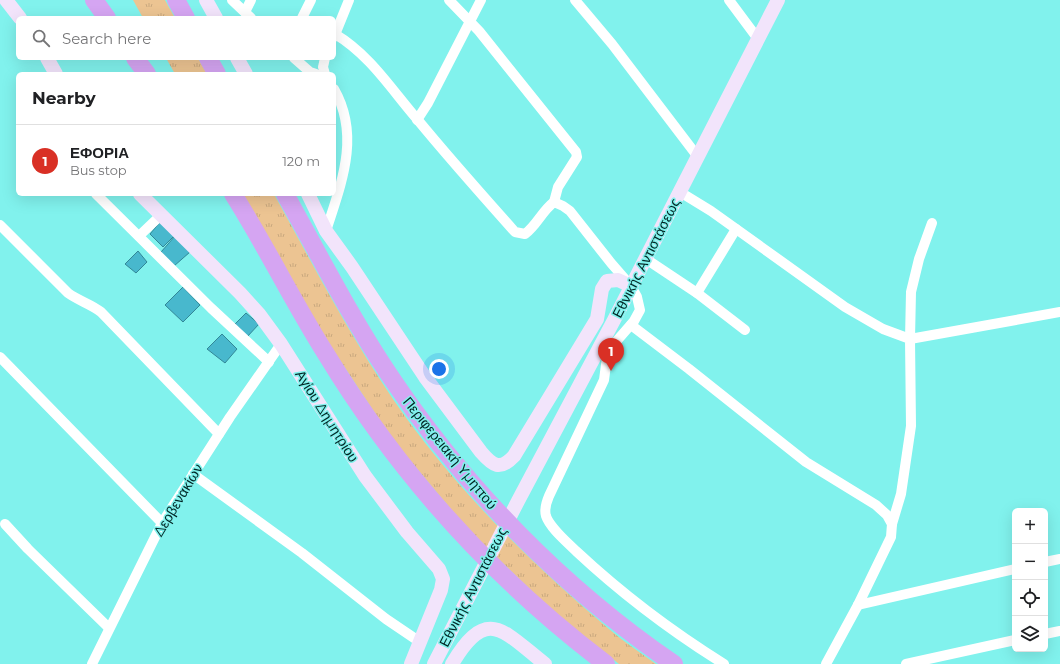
<!DOCTYPE html>
<meta charset="utf-8">
<style>
body{margin:0;font-family:Montserrat,sans-serif;background:#f2f2f2;color:#202124}
.controls{position:absolute;right:12px;bottom:12px;display:grid;overflow:hidden;border-radius:6px;box-shadow:0 4px 16px #0002}
.controls button{width:36px;height:36px;display:grid;place-items:center;padding:0;border:0;border-bottom:1px solid #e0e0e0;background:#fff;color:#202124;font:20px sans-serif}
.you{position:absolute;left:439px;top:369px;width:14px;height:14px;margin:-10px;border:3px solid #fff;border-radius:50%;background:#1a73e8;box-shadow:0 0 0 6px #1a73e833}
.badge{display:grid;place-items:center;width:26px;height:26px;border-radius:50%;background:#d93025;color:#fff;font-size:13px;font-weight:700}
.pin{position:absolute;translate:-50% -33px;filter:drop-shadow(0 1px 2px #0008)}
.pin::after{content:'';position:absolute;top:21px;width:14px;height:12px;background:inherit;clip-path:polygon(0 0,100% 0,50% 100%)}
.list{margin:0;padding:0;list-style:none}
h2{display:flex;justify-content:space-between;align-items:center;height:52px;margin:0;padding:0 16px;font-size:17px}
h2 small{font-size:13px;font-weight:400;color:#757577}
.list li{display:grid;grid-template-columns:26px 1fr auto;gap:12px;align-items:center;box-sizing:border-box;height:72px;padding:0 16px;border-top:1px solid #e0e0e0}
.list b{display:block;font-size:15px;white-space:nowrap}
.list p{margin:0;font-size:13px;white-space:nowrap;color:#757577}
.list em{font-size:13px;font-style:normal;color:#757577}
.icon{flex:none;width:22px;height:22px;fill:none;stroke:currentColor;stroke-width:2;stroke-linecap:round;stroke-linejoin:round}
.map{position:relative;flex:none;width:1060px;height:664px;overflow:hidden}
.search{position:absolute;background:#fff;box-shadow:0 4px 16px #0002;left:16px;top:16px;width:320px;height:44px;display:flex;align-items:center;gap:10px;box-sizing:border-box;padding:0 14px;border-radius:6px;color:#757577;font-size:15px}
.panel{position:absolute;background:#fff;box-shadow:0 4px 16px #0002;left:16px;top:72px;width:320px;height:124px;border-radius:6px}
.map>svg:first-child{display:block}
.grass{fill:url(#grass-tufts)}
.building{fill:#48b8cd;stroke:#328797}
.lines{fill:none;stroke-linecap:round;stroke-linejoin:round}
.street{stroke:#fff;stroke-width:10}
.secondary{stroke:#f2e4fb;stroke-width:14}
.highway{stroke:#d5a5f2;stroke-width:18}
.labels{text-anchor:middle;stroke-width:3;stroke-linejoin:round;paint-order:stroke}
.street-label{font-size:14px;fill:#002524;stroke:#81f2ed}
</style>
<div class="map">
<svg width="1060" height="664" viewBox="0 0 1060 664">
<defs>
<pattern id="grass-tufts" width="24" height="20" patternUnits="userSpaceOnUse"><rect width="24" height="20" fill="#ecc492"/><path d="M3 7l-1-3M5 7V3M7 7l1-3M15 17l-1-3M17 17v-4M19 17l1-3" fill="none" stroke="#c9a87e"/></pattern>
</defs>
<rect width="100%" height="100%" fill="#81f2ed"/>
<g class="grass">
<polygon points="133,0 165,0 175,18 143,18"/>
<polygon points="166,58 198,58 207,74 175,74"/>
<path d="M 243,194 L 274,194 C 316,270 356,348 407,419 C 464,497 535,567 609,629 C 624,642 641,653 656,664 L 619,664 L 555,613 L 470,532 L 392,439 L 318,327 Z"/>
</g>
<g class="building">
<polygon points="161,221 175,235 163,247 150,234"/>
<polygon points="175,236 190,252 174,266 161,252"/>
<polygon points="138,251 147,262 136,273 125,264"/>
<polygon points="183,287 200,305 183,322 165,305"/>
<polygon points="246,313 259,324 247,337 234,325"/>
<polygon points="222,334 237,349 225,363 207,349"/>
</g>
<g class="lines">
<g class="street">
<polyline points="232,0 251,18"/>
<polyline points="449,0 479,31 576,152 577,157 558,187 554,202"/>
<polyline points="575,0 612,44 698,157"/>
<polyline points="729,0 758,39"/>
<polyline points="245,12 251,0"/>
<polyline points="302,18 311,0"/>
<path d="M 335,34 C 370,55 391,89 417,119 C 449,158 482,195 515,232 L 525,234 C 537,225 542,211 554,202 L 563,206 L 570,211 L 611,263 L 631,286 L 637,297 L 640,310 L 634,321 L 614,344 L 607,357 L 604,380 L 549,496 C 546,503 544,509 546,516 C 550,528 567,542 576,551 C 621,593 671,631 724,664"/>
<polyline points="334,37 349,0"/>
<polyline points="294,58 310,72 316,74"/>
<polyline points="325,58 323,67 325,74"/>
<polyline points="417,120 428,103 481,0"/>
<polyline points="680,192 711,211 845,307 883,329 910,339 911,426 901,494 892,524"/>
<polyline points="96,194 211,308 269,362"/>
<polyline points="932,223 919,259 911,292 910,339 1060,312"/>
<path d="M 0,225 L 68,293 C 79,301 91,304 101,312 L 219,434"/>
<path d="M 326,231 C 341,184 361,136 334,89"/>
<polyline points="139,236 161,215"/>
<polyline points="646,259 697,293 745,330"/>
<polyline points="697,293 736,229"/>
<polyline points="631,325 689,369 806,462 876,505 887,515 892,524 891,537 858,605 826,664"/>
<polyline points="0,357 162,523"/>
<polyline points="193,474 302,553 386,619 420,642"/>
<polyline points="5,524 28,549 109,628"/>
<polyline points="1045,562 1060,559"/>
<polyline points="858,605 1015,569"/>
<polyline points="1045,634 1060,631"/>
<polyline points="92,664 162,523 230,417 281,344"/>
<polyline points="906,664 1015,640"/>
</g>
<g class="secondary">
<polyline points="6,0 20,18"/>
<polyline points="206,0 216,18"/>
<polyline points="47,58 56,74"/>
<polyline points="237,58 246,74"/>
<polyline points="140,194 240,293 259,314 281,344 365,476 407,532 439,569 443,579 441,590 411,664"/>
<path d="M 308,194 L 326,231 L 352,267 L 425,377 L 481,452 C 493,466 500,471 514,456 L 597,319 L 602,289 L 607,281 L 618,280 L 631,286"/>
<polyline points="434,664 518,501 614,320 778,0"/>
<path d="M 452,664 C 487,605 503,631 545,664"/>
</g>
<g class="highway">
<polyline points="94,0 107,18"/>
<polyline points="176,0 186,18"/>
<polyline points="135,58 147,74"/>
<polyline points="208,58 217,74"/>
<path d="M 233,194 C 266,246 293,302 326,354 C 399,474 494,579 606,664"/>
<path d="M 285,194 C 319,255 351,318 390,376 C 465,488 563,588 674,664"/>
</g>
</g>
<g class="labels">
<g class="street-label">
<text transform="translate(646 258) rotate(-63)" y="5">Εθνικής Αντιστάσεως</text>
<text transform="translate(327 416) rotate(58)" y="5">Αγίου Δημητρίου</text>
<text transform="translate(450 453) rotate(51)" y="5">Περιφερειακή Υμηττού</text>
<text transform="translate(178 500) rotate(-59)" y="5">Δερβενακίων</text>
<text transform="translate(473 587) rotate(-63)" y="5">Εθνικής Αντιστάσεως</text>
</g>
</g>
</svg>
<div class="controls">
<button>+</button>
<button>−</button>
<button><svg class="icon" aria-label="locate" viewBox="0 0 24 24"><circle cx="12" cy="12" r="6"/><path d="M12 2v4M12 18v4M2 12h4M18 12h4"/></svg></button>
<button><svg class="icon" aria-label="layers" viewBox="0 0 24 24"><path d="M12 4l9 5-9 5-9-5zM3 14l9 5 9-5"/></svg></button>
</div>
<div class="you"></div>
<div class="pin badge" style="left:611px;top:371px">1</div>
<div class="search"><svg class="icon" aria-label="search" viewBox="0 0 24 24"><circle cx="10" cy="10" r="6"/><path d="M15 15l6 6"/></svg>Search here</div>
<section class="panel">
<h2>Nearby<small></small></h2>
<ul class="list">
<li><span class="badge">1</span><div><b>ΕΦΟΡΙΑ</b><p>Bus stop</p></div><em>120 m</em></li>
</ul>
</section>
</div>
